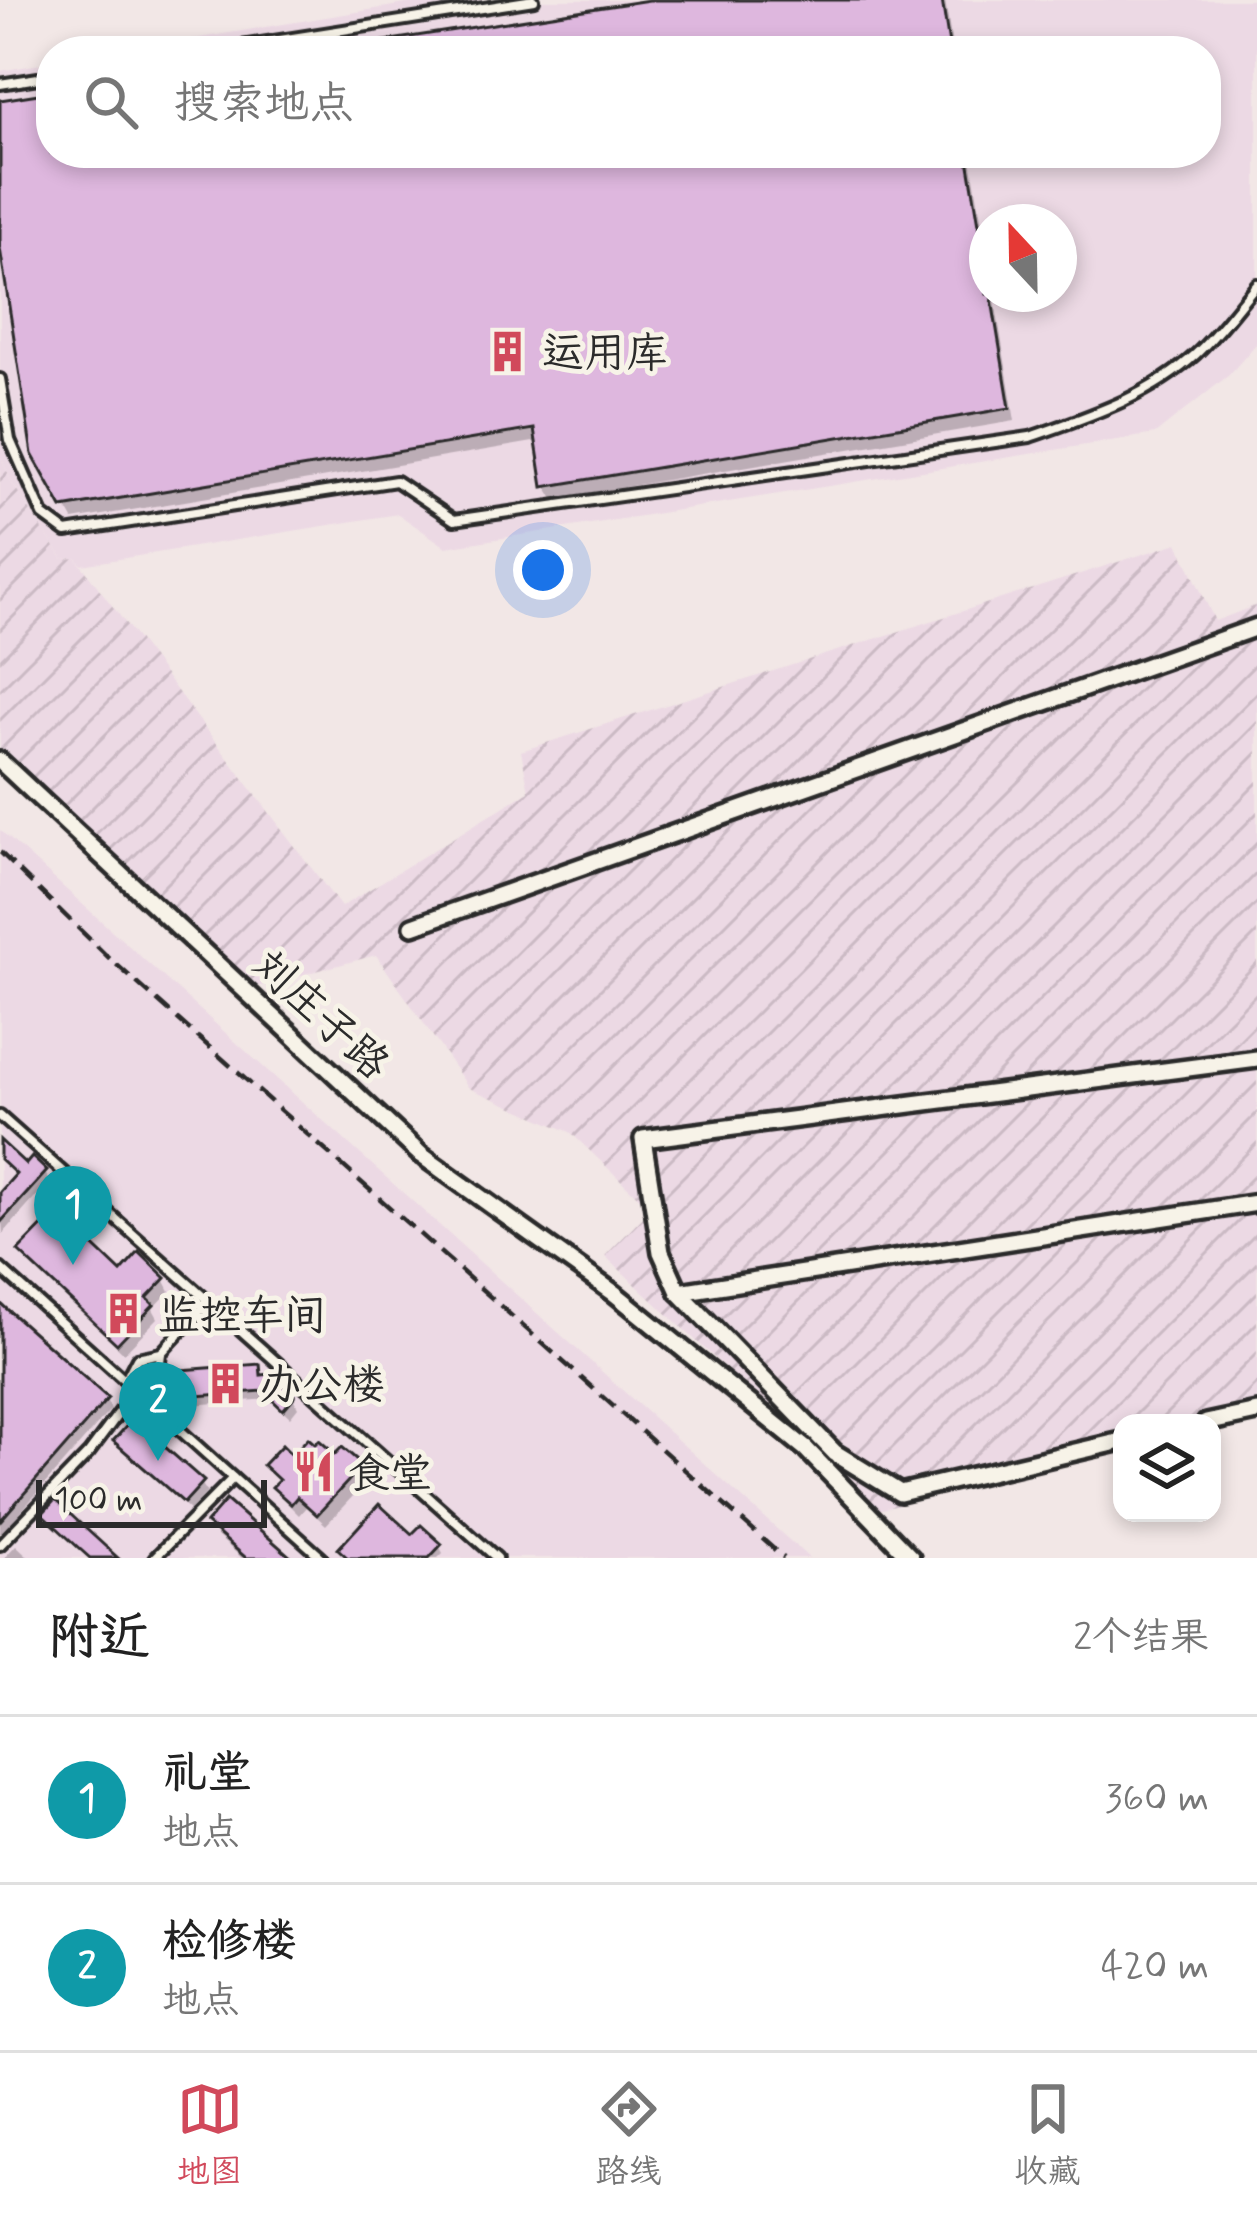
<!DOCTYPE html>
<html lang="zh">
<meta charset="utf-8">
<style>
body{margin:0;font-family:Mynerve,"LXGW WenKai TC",sans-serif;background:#f2f2f2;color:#222}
.controls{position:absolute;right:36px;bottom:36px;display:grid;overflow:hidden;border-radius:24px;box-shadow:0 6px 18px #0003}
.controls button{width:108px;height:108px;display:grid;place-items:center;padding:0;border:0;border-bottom:3px solid #e0e0e0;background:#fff;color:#222;font:60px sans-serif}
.compass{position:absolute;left:969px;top:204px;width:108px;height:108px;border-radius:50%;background:#fff;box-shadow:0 6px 18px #0003;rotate:338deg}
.scale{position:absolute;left:36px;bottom:30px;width:231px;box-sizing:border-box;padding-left:12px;border:6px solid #2b2b2b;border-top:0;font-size:33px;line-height:42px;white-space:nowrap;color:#2b2b2b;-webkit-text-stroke:9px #f7f3e8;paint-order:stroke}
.you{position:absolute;left:543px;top:570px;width:42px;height:42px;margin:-30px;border:9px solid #fff;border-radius:50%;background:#1a73e8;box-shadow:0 0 0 18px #1a73e833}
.badge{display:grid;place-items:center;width:78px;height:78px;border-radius:50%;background:#d1495b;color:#fff;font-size:39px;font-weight:700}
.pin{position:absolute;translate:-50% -99px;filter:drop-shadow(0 3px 6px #0008)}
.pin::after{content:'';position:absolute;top:63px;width:42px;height:36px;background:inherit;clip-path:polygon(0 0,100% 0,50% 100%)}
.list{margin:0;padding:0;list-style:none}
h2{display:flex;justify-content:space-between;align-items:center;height:156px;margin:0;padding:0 48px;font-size:51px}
h2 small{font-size:39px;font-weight:400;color:#767676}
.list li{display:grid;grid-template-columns:78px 1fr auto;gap:36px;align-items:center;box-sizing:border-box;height:168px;padding:0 48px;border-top:3px solid #e0e0e0}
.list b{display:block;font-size:45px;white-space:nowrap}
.list p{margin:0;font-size:39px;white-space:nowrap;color:#767676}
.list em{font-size:39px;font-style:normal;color:#767676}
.icon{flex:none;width:66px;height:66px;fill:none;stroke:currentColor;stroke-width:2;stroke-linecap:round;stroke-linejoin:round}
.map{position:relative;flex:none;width:1257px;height:1558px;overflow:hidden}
.search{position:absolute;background:#fff;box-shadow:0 6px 18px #0003;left:36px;right:36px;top:36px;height:132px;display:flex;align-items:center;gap:30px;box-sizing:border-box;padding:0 42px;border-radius:48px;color:#767676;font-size:45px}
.sheet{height:492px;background:#fff}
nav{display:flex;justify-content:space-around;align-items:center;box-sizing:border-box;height:168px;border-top:3px solid #e0e0e0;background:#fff;font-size:33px;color:#767676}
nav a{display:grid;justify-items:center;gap:6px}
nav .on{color:#d1495b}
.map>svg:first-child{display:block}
.built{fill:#ecd9e4;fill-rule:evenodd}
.industrial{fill:url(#industrial-furrows)}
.shadow{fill:#0003}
.building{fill:#deb7de;stroke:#2b2b2b;stroke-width:3}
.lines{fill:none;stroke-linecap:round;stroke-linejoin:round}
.lane-casing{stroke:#2b2b2b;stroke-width:16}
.street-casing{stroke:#2b2b2b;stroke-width:24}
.lane{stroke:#f7f3e8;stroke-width:8}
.street{stroke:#f7f3e8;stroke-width:15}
.rail{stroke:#2b2b2b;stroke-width:4.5;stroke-dasharray:18 9;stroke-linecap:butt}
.labels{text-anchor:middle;stroke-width:10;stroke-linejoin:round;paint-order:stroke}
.poi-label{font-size:42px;fill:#2b2b2b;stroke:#f7f3e8;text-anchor:start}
.street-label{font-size:42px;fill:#2b2b2b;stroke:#f7f3e8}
</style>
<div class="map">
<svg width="1257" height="1558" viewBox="0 0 1257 1558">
<defs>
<pattern id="industrial-furrows" width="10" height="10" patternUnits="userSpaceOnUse" patternTransform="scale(3)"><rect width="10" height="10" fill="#ecd9e4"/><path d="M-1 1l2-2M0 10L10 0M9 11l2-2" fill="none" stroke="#cbbac4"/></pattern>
</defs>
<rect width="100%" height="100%" fill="#f2e7e6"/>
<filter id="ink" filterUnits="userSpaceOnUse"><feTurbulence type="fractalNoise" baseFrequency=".00833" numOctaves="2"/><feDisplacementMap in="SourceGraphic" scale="24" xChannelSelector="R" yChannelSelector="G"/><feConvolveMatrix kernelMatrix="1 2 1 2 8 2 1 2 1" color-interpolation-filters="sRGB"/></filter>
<g filter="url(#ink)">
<g class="built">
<path d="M 430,0 L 1257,0 L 1257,343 L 1229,375 L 1155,434 L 446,547 L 398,514 L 82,565 L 76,558 L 63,559 L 12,483 L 0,455 L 0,71 L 51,62 L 51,153 L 1206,153 L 1206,51 L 119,51 ZM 987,222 L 1059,222 L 1059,294 L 987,294 Z"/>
<polygon points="0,830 809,1558 498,1558 226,1321 493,1558 0,1558"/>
</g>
<polygon class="industrial" points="0,455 12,483 63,559 76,558 341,907 529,791 521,751 1178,543 1215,621 1257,605 1257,1421 1212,1432 1212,1423 1122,1423 1122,1453 878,1510 605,1256 651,1209 570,1132 469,1088 376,955 237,992 0,776"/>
<g class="shadow">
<polygon points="668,0 945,0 953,51 338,51"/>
<polygon points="51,95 51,153 970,153 987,253 987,294 994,294 1015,421 554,499 546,486 539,441 73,520 35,453 0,229 0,103"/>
<polygon points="0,1144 26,1168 45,1173 50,1181 3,1234 0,1197 18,1177 0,1160"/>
<polygon points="22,1252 121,1276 164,1279 170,1291 153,1309 158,1318 124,1353 28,1263"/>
<polygon points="0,1305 106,1400 111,1409 0,1535"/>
<polygon points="259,1367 265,1377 293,1398 298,1407 290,1417 270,1399 178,1406 173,1397"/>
<polygon points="117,1442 201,1483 207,1492 190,1510 122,1451"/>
<polygon points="315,1448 360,1467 368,1480 326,1525 306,1507 299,1515 284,1500 276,1488 280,1483 267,1465"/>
<polygon points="210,1523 287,1558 242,1558 217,1536"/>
<polygon points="413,1539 439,1546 443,1553 438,1558 348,1558 342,1549"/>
<polygon points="16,1545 30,1558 4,1558"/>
</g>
<g class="building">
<polygon points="649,0 942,0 950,51 366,51 365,44"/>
<polygon points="51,92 51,153 967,153 987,272 987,294 991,294 1010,408 543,487 534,429 62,508 32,454 0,248 0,100"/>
<polygon points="0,1140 26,1164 32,1157 47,1171 0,1223 0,1192 16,1174 0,1159"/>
<polygon points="57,1211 121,1272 139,1252 166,1278 147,1298 154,1305 117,1344 18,1251"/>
<polygon points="0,1303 108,1398 0,1521"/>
<polygon points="260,1364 261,1375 271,1374 295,1396 283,1410 263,1391 170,1398 168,1371"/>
<polygon points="133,1419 204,1481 184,1503 113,1441"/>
<polygon points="308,1438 315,1444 319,1440 335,1454 342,1447 363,1465 317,1515 297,1497 291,1504 272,1487 279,1480 263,1465 282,1445 292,1455"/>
<polygon points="55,1500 83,1526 118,1558 90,1558 81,1550 42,1514"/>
<polygon points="226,1500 292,1558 246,1558 206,1523"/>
<polygon points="379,1504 412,1534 421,1525 442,1544 429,1558 348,1558 338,1549"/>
</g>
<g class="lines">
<defs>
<g id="lane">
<polyline points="209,51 534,0"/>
<polyline points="0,84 51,76"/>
<path d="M 0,379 L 10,440 L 43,515 L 66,532 L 396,481 L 454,520 L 1030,437 C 1089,416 1149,397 1196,354 C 1218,334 1237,307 1257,284"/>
<polyline points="0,1116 497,1558"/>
<polyline points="0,1268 322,1558"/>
<polyline points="125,1381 137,1358 161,1353 209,1301"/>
<polyline points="146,1399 158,1380 161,1353"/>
<polyline points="0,1545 89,1453 136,1390"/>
<polyline points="154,1558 233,1478"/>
</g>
<g id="street">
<polyline points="0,761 421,1155 614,1293 806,1449 911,1558"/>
<polyline points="413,926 1257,627"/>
<polyline points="679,1292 661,1252 643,1139 1257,1059"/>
<polyline points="1206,1423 1257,1412"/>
<polyline points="1122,1441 900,1493 835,1453 679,1292 1257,1203"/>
</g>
</defs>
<use href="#lane" class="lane-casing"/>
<use href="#street" class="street-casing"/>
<use href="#lane" class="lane"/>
<use href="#street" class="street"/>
<polyline class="rail" points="0,852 108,957 784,1558"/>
</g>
</g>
<defs>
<symbol id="building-bare" viewBox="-9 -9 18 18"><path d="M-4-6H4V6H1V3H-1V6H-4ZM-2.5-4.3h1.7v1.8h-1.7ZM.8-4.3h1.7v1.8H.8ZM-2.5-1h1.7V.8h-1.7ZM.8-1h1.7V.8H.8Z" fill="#d1495b" stroke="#f7f3e8" stroke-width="2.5" paint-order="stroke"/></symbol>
<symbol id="restaurant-bare" viewBox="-9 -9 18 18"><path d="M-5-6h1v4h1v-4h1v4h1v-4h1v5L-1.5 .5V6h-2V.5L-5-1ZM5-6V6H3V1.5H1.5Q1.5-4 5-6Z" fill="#d1495b" stroke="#f7f3e8" stroke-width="2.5" paint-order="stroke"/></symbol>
</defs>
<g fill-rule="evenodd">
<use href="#building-bare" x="478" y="322" width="59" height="59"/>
<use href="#building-bare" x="94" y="1284" width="59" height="59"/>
<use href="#building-bare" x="196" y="1354" width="59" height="59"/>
<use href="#restaurant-bare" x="284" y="1442" width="59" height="59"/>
</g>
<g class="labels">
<g class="poi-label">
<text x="542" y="366">运用库</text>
<text x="158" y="1329">监控车间</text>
<text x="259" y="1398">办公楼</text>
<text x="348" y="1487">食堂</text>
</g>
<g class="street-label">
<text transform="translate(322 1013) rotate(43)" y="15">刘庄子路</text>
</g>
</g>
</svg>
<div class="controls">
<button><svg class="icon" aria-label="layers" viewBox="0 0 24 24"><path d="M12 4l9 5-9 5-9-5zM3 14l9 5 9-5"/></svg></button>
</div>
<svg class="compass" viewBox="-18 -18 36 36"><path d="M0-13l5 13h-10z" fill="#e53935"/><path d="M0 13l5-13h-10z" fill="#767676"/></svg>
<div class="scale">100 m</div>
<div class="you"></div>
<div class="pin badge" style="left:73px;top:1265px;background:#0f9aa8">1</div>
<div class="pin badge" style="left:158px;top:1461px;background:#0f9aa8">2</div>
<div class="search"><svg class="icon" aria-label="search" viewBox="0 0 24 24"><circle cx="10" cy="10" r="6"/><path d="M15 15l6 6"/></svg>搜索地点</div>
</div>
<section class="sheet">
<h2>附近<small>2个结果</small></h2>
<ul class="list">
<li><span class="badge" style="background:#0f9aa8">1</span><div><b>礼堂</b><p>地点</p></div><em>360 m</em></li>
<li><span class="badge" style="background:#0f9aa8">2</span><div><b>检修楼</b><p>地点</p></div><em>420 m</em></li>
</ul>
</section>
<nav>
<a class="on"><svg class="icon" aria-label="map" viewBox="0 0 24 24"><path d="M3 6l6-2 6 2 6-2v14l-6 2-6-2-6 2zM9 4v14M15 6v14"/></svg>地图</a>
<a><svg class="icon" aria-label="directions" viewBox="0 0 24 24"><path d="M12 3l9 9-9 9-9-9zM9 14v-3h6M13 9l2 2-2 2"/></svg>路线</a>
<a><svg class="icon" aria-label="saved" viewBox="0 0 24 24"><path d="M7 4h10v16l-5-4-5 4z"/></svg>收藏</a>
</nav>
